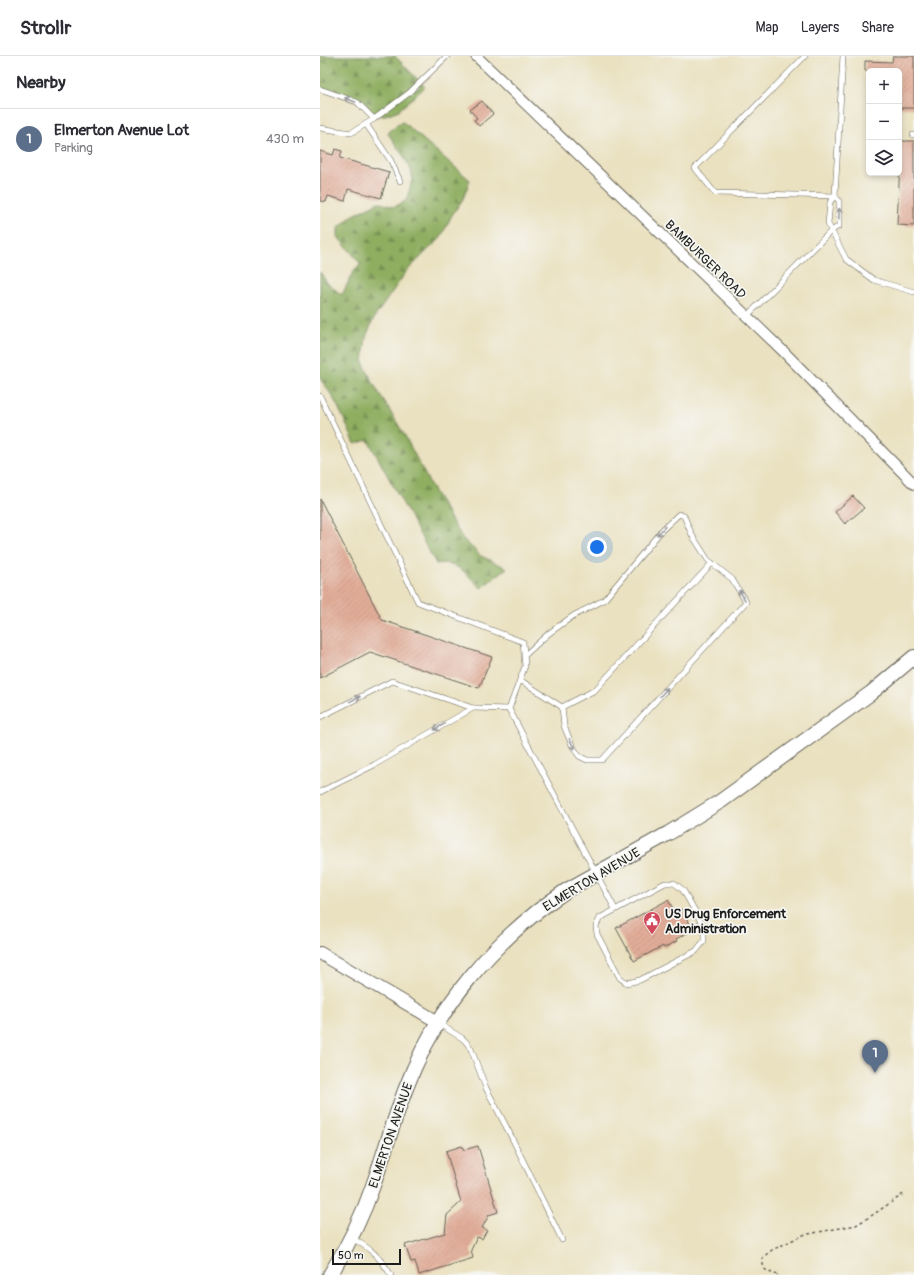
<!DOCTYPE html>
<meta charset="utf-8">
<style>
body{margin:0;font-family:Pangolin,sans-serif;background:#f2f2f3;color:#2b2b33}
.controls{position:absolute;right:12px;top:12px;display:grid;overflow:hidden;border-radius:6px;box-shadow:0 2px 6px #0003}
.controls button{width:36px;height:36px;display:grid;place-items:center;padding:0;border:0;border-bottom:1px solid #e1e1e2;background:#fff;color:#2b2b33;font:20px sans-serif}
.scale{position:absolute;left:12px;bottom:10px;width:69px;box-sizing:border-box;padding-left:4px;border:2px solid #1c1c1c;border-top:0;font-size:11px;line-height:14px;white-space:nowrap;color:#1c1c1c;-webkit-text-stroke:3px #f6f6f2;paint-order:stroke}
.you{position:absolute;left:277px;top:491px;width:14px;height:14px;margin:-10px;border:3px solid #fff;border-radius:50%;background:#1a73e8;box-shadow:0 0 0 6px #1a73e833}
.badge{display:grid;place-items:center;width:26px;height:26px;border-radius:50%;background:#db2777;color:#fff;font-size:13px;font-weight:700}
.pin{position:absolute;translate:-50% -33px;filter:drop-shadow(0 1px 2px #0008)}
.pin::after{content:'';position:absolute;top:21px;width:14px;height:12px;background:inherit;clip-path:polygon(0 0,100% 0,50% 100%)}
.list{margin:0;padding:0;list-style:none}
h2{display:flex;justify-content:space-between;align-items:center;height:52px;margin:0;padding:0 16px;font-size:17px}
h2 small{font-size:13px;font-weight:400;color:#7c7c81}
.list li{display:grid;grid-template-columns:26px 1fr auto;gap:12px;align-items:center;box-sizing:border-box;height:60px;padding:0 16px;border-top:1px solid #e1e1e2}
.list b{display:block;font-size:15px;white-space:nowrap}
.list p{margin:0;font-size:13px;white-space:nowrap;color:#7c7c81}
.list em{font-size:13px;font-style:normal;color:#7c7c81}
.icon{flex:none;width:22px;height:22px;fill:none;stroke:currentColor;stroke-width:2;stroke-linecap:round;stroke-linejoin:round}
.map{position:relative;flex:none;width:594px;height:1219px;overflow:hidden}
header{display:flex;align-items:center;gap:24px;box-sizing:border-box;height:56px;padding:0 20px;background:#fff;border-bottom:1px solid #e1e1e2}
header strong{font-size:19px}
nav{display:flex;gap:22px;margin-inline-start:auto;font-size:14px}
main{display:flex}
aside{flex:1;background:#fff}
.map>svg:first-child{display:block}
.forest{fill:url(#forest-firs);stroke:#56653e}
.building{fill:url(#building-hatch)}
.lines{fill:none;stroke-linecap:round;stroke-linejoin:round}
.service-casing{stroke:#646155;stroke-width:6}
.minor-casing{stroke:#646155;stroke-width:12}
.tertiary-casing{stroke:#646155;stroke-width:14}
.secondary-casing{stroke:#646155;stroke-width:16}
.path{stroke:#646155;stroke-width:1.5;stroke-dasharray:3 3;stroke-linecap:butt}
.service{stroke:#fff;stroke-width:5}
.minor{stroke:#fff;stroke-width:10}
.tertiary{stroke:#fff;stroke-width:12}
.secondary{stroke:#fff;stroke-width:14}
.oneway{stroke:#999}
.labels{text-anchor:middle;stroke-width:3.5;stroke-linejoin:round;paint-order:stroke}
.street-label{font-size:13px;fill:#1c1c1c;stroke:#f6f6f2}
.poi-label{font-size:13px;font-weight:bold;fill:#1c1c1c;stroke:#f6f6f2;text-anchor:start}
</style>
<header>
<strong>Strollr</strong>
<nav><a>Map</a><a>Layers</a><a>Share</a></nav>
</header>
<main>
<aside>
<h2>Nearby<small></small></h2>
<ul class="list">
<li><span class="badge" style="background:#5c6f8a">1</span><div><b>Elmerton Avenue Lot</b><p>Parking</p></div><em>430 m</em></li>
</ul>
</aside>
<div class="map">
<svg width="594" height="1219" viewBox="0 0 594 1219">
<defs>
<pattern id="forest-firs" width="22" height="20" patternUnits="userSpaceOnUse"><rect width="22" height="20" fill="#8fae61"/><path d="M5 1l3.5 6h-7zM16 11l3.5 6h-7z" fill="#748d4f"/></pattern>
<pattern id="building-hatch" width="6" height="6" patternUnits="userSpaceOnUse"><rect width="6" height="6" fill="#e2ad99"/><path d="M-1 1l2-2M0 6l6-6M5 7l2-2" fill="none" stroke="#c19483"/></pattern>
</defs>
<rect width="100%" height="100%" fill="#f6f6f2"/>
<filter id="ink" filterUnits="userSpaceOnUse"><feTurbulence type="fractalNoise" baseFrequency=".025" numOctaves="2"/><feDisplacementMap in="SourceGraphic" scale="8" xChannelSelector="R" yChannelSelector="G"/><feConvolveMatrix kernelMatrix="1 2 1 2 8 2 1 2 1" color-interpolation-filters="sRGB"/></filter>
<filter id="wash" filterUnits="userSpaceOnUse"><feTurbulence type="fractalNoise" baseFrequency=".012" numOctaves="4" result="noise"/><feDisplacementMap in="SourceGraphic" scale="16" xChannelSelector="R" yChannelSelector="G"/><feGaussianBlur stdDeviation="0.9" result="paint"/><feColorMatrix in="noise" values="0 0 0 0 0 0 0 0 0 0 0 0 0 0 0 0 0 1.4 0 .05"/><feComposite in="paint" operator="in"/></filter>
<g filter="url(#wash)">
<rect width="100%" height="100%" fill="#eae1c0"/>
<g class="forest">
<polygon points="0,0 75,0 105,31 79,54 63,60 55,58 39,46 0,32"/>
<path d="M 83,66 L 150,124 L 143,143 L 132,159 L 120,183 L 110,192 L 86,216 L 54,262 L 46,281 L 43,306 L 52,325 L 85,380 L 112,432 L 143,483 L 161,500 L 187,512 L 161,532 C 147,519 137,504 116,508 L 48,384 L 35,388 C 25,366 16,342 0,323 L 0,216 L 8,228 L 22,239 L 34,214 L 41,208 L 18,181 L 18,172 L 32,160 L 58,146 L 74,151 L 86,145 C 88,137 92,128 92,120 C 93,111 73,86 68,77 L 77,68 Z"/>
</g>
<g id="blocks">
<g class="building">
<polygon points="573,0 594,0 594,52 579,52 579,15 545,15 545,5 572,6"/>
<polygon points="162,45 173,58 159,70 154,64 157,62 150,54"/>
<polygon points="581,85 594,85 594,170 577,169"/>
<polygon points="15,93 22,95 20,102 69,116 61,142 28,133 25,145 8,140 6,146 0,145 0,95 13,99"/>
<polygon points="533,440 544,452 525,468 515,456"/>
<polygon points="0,443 62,564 172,601 159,632 50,596 0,622"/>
<polygon points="348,844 355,856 362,853 373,874 356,883 357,885 344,892 343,890 314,905 296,872"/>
<polygon points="142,1090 144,1094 158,1090 178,1156 169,1159 162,1172 167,1174 162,1183 157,1181 151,1194 153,1202 99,1219 95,1205 91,1206 85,1189 125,1177 127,1159 141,1146 126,1095"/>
</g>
</g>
</g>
<g filter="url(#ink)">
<use href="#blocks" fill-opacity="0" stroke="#646155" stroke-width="1"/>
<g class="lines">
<defs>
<g id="service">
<polyline points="485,0 375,112 395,137 515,140"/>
<polyline points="523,0 515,140 510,146 508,168 526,203 554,224 594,236"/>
<polyline points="0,33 37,46 54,63"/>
<polyline points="46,68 71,105 80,125"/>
<polyline points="0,72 31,77 54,63 89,37 127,0"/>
<polyline points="593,79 594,79"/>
<polyline points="427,260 511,175 519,170 519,145 515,140"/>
<polyline points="0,340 98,546 203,586 205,610 189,653 295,853"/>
<polyline points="200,624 242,651 244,670 252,689 259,700 267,704 282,704 426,546 412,523 388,504 372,479 364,460 359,458 342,474 284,544 253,560 228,578 204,600"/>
<polyline points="242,651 275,634 392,507"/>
<polyline points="0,661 72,625 153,652 189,653"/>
<polyline points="0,736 54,709 153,652"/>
<polygon points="345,827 354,827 363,834 380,864 384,876 384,885 376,895 320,924 307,927 300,922 277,878 276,870 280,862"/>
<polyline points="119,968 142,982 147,987 151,993 166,1032 190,1078 242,1184"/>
<path d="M 32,1182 C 51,1193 59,1200 71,1219"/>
</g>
<polyline id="minor" points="156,0 463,295 594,428"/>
<polyline id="tertiary" points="0,897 118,966"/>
<path id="secondary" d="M 10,1219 C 28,1190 43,1159 54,1127 C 65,1095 74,1063 86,1032 C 117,950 174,883 247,834 L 349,777 L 401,745 L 551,637 L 594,601"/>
</defs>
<use href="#service" class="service-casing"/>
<use href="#minor" class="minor-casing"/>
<use href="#tertiary" class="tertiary-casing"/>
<use href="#secondary" class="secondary-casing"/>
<path class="path" d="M 458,1219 C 446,1215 442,1215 443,1201 L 452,1194 L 483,1179 L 536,1169 L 551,1160 L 585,1137"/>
<use href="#service" class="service"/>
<use href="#minor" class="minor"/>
<use href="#tertiary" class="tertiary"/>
<use href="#secondary" class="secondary"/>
</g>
<defs><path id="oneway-shaft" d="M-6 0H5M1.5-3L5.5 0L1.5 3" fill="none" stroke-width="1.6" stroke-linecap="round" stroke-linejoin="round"/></defs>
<g class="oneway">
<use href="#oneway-shaft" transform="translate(30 44) rotate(-160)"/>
<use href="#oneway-shaft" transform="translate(519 158) rotate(-89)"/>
<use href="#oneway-shaft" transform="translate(341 475) rotate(132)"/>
<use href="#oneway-shaft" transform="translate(422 539) rotate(-121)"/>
<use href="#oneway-shaft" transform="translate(344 636) rotate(-48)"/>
<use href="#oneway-shaft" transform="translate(35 643) rotate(-26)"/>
<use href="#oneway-shaft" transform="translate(119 671) rotate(150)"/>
<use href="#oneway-shaft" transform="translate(252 688) rotate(63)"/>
</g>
</g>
<defs>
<symbol id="civic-pin" viewBox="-11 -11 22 30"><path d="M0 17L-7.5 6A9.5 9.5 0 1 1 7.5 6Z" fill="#d1495b" stroke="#f6f6f2"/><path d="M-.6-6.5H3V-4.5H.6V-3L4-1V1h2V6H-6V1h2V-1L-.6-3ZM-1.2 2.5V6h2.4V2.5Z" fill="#fff"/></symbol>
</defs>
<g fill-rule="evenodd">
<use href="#civic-pin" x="322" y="854" width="20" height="27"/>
</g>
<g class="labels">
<g class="street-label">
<text transform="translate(386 203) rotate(44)" y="5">BAMBURGER ROAD</text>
<text transform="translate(271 823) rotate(-31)" y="5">ELMERTON AVENUE</text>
<text transform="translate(70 1079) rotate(-71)" y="5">ELMERTON AVENUE</text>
</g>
<g class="poi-label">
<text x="345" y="862">US Drug Enforcement<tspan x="345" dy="15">Administration</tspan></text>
</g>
</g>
</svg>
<div class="controls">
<button>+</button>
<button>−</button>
<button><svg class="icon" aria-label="layers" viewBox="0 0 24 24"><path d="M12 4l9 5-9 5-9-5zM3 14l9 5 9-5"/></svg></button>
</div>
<div class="scale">50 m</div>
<div class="you"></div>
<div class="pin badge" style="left:555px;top:1017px;background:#5c6f8a">1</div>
</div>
</main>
